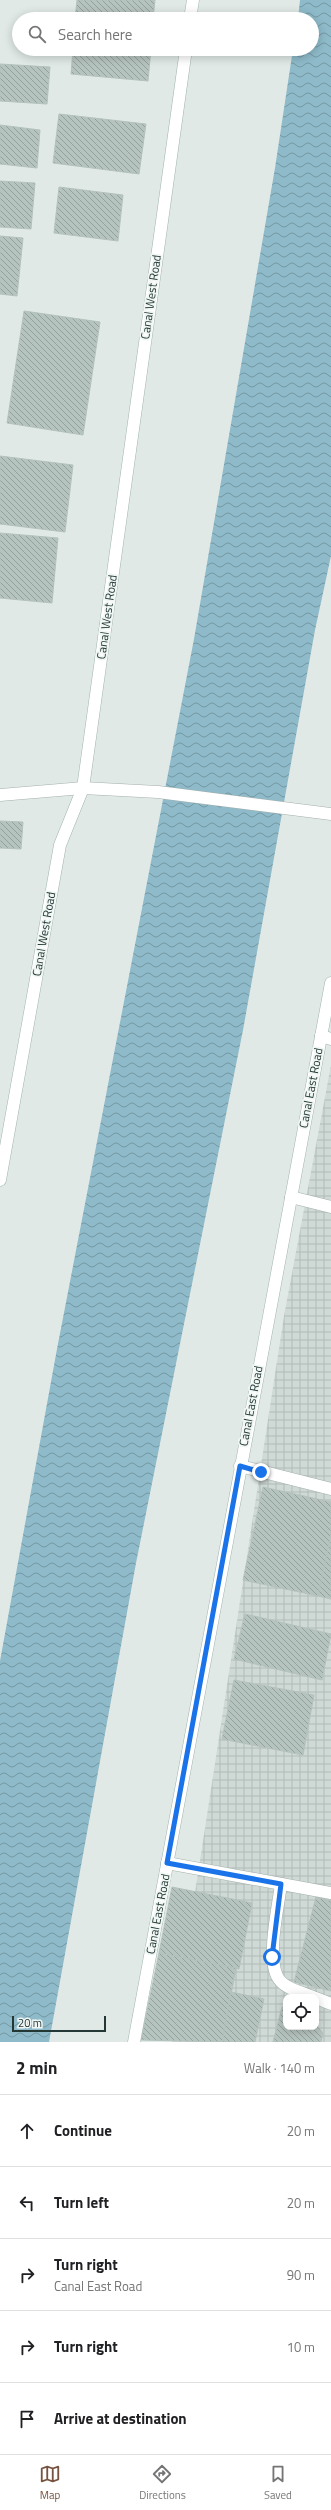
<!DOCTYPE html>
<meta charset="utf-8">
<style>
body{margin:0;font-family:"Titillium Web",sans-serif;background:#f2f2f2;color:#202124}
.controls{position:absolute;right:12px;bottom:12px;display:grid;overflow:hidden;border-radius:8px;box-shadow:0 2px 10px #0003}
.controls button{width:36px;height:36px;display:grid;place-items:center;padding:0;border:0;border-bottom:1px solid #e0e0e0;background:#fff;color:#202124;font:20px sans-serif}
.scale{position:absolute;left:12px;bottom:10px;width:94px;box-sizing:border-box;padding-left:4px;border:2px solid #233834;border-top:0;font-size:11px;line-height:14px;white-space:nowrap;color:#233834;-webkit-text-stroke:3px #f0f6f4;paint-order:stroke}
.stop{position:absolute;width:12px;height:12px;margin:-9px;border:3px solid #1a73e8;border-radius:50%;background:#fff}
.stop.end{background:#1a73e8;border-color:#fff;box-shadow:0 1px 4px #0008}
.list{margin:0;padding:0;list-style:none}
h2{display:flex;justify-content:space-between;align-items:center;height:52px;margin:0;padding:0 16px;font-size:17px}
h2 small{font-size:13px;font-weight:400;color:#757577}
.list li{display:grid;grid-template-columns:26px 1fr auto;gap:12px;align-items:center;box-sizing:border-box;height:72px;padding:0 16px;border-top:1px solid #e0e0e0}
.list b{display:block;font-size:15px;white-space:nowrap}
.list p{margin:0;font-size:13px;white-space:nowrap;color:#757577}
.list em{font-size:13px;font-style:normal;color:#757577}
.icon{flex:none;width:22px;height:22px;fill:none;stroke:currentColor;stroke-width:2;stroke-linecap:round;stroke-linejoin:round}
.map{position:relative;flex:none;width:331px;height:2042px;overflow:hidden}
.search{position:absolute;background:#fff;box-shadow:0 2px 10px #0003;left:12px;right:12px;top:12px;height:44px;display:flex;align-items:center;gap:10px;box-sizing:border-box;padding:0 14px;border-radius:22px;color:#757577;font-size:15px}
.sheet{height:412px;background:#fff}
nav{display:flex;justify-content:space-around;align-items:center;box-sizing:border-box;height:56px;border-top:1px solid #e0e0e0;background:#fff;font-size:11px;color:#757577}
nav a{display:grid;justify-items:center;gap:2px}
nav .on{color:#775342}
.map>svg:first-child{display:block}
.industrial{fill:url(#industrial-grid);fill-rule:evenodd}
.water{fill:url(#water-waves)}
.building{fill:url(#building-back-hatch);stroke:#b4c2be}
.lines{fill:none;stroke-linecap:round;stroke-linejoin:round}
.service-casing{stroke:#a4b0ad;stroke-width:13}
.minor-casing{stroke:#a4b0ad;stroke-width:13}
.tertiary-casing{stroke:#a4b0ad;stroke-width:13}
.secondary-casing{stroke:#a1b4af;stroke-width:13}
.service{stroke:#fff;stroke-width:12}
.minor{stroke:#fff;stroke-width:12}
.tertiary{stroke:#fff;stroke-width:12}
.secondary{stroke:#fff;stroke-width:12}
.route{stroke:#1a73e8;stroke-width:5}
.labels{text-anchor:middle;stroke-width:3.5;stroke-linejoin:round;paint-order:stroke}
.street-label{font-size:12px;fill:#233834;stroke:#f0f6f4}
</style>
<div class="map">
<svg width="331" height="2042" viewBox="0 0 331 2042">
<defs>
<pattern id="industrial-grid" width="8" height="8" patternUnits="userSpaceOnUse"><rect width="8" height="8" fill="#cfd9d5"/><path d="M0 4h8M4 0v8" fill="none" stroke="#b1bbb7"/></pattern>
<pattern id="water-waves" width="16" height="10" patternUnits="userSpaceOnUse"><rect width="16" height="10" fill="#8ebac9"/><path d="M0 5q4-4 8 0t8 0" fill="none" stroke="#7498a4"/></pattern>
<pattern id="building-back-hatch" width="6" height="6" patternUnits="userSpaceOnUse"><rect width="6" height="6" fill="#b6c4bf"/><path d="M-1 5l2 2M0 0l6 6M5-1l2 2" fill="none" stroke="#94a09c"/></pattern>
</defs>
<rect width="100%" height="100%" fill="#e0e9e6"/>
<path class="industrial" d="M 331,1065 L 331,2042 L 172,2042 L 284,1316 ZM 286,1997 L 316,1997 L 316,2027 L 286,2027 Z"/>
<polygon class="water" points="300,0 331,0 331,556 315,630 243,1030 136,1563 49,2042 0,2042 0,1661 57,1349 194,639 275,168 293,49 312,49 312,19 298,19"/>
<g class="building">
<polygon points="77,0 155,0 153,19 75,19"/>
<polygon points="73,49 151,49 148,81 71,74"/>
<polygon points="0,64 50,67 47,104 0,101"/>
<polygon points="59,114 146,124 139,174 53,163"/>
<polygon points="0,125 40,130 37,168 0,164"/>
<polygon points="0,181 35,183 31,229 0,227"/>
<polygon points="59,187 123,195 118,241 54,233"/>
<polygon points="0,236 23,238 17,296 0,294"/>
<polygon points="24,311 100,322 83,435 7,423"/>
<polygon points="0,456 73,465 65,532 0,524"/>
<polygon points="0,533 58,538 52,603 0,598"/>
<polygon points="0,821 23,822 21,849 0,848"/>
<polygon points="263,1487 331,1502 331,1533 318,1596 243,1580"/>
<polygon points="331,1533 331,1599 318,1596"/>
<polygon points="245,1614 331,1634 322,1680 234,1659"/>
<polygon points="234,1680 314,1695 303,1755 222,1739"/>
<polygon points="172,1887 252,1903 239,1969 159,1953"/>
<polygon points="316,1897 331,1901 331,1991 294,1982"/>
<polygon points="159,1953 236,1968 222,2042 141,2040"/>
<polygon points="231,1992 264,1999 255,2042 222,2042"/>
<polygon points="282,2007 286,2008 286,2027 316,2027 316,2025 323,2033 321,2042 273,2042"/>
</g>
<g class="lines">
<defs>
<g id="service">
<polyline points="321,1036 331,1039"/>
<polyline points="291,1197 331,1207"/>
<polyline points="240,1466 331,1489"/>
<polyline points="167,1863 331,1893"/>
<path d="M 281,1884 C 278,1908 267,1955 277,1976 C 283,1989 302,1992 313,1997"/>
<polyline points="316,1998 331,2004"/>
</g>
<polyline id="minor" points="83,788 158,792 331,814"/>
<polyline id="tertiary" points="0,795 83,788"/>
<g id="secondary">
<polyline points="190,19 193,0"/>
<polyline points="0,1180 60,845 83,788 186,49"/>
<polyline points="134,2042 331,983"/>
</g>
</defs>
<use href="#service" class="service-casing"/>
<use href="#minor" class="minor-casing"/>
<use href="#tertiary" class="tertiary-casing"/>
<use href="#secondary" class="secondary-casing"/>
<use href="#service" class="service"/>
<use href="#minor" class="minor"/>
<use href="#tertiary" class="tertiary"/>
<use href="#secondary" class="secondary"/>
</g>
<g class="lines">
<polyline class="route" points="261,1472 240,1466 167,1863 281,1884 272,1957"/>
</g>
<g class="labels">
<g class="street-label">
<text transform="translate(151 297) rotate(-82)" y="4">Canal West Road</text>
<text transform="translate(107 617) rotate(-82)" y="4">Canal West Road</text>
<text transform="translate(44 934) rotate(-80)" y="4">Canal West Road</text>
<text transform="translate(311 1088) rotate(-79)" y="4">Canal East Road</text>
<text transform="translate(251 1406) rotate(-79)" y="4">Canal East Road</text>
<text transform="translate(158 1914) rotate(-79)" y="4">Canal East Road</text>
</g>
</g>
</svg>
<div class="controls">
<button><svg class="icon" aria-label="locate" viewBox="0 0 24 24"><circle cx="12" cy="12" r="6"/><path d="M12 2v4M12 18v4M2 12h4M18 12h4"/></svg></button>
</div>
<div class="scale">20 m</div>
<div class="stop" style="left:272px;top:1957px"></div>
<div class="stop end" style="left:261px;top:1472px"></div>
<div class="search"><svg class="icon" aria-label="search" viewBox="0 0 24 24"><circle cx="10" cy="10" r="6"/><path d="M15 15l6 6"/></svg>Search here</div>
</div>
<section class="sheet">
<h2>2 min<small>Walk · 140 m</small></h2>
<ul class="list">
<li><svg class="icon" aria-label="ahead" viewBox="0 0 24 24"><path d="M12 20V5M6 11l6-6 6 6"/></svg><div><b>Continue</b></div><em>20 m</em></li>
<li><svg class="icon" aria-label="left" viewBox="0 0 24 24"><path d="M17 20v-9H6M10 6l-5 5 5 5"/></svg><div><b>Turn left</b></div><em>20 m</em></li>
<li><svg class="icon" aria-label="right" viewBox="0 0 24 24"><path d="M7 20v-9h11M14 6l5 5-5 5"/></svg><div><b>Turn right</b><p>Canal East Road</p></div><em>90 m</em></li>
<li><svg class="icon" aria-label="right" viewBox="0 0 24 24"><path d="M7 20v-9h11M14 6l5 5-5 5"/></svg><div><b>Turn right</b></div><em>10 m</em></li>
<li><svg class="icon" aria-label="arrive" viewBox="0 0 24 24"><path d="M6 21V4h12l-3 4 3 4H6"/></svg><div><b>Arrive at destination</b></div></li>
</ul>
</section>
<nav>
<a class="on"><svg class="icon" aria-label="map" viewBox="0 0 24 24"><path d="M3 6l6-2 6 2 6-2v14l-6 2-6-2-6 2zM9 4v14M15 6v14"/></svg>Map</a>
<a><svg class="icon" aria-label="directions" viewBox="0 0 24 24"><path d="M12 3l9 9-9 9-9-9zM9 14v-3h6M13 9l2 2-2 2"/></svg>Directions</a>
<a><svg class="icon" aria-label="saved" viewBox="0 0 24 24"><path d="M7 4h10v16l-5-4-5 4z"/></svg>Saved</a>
</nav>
